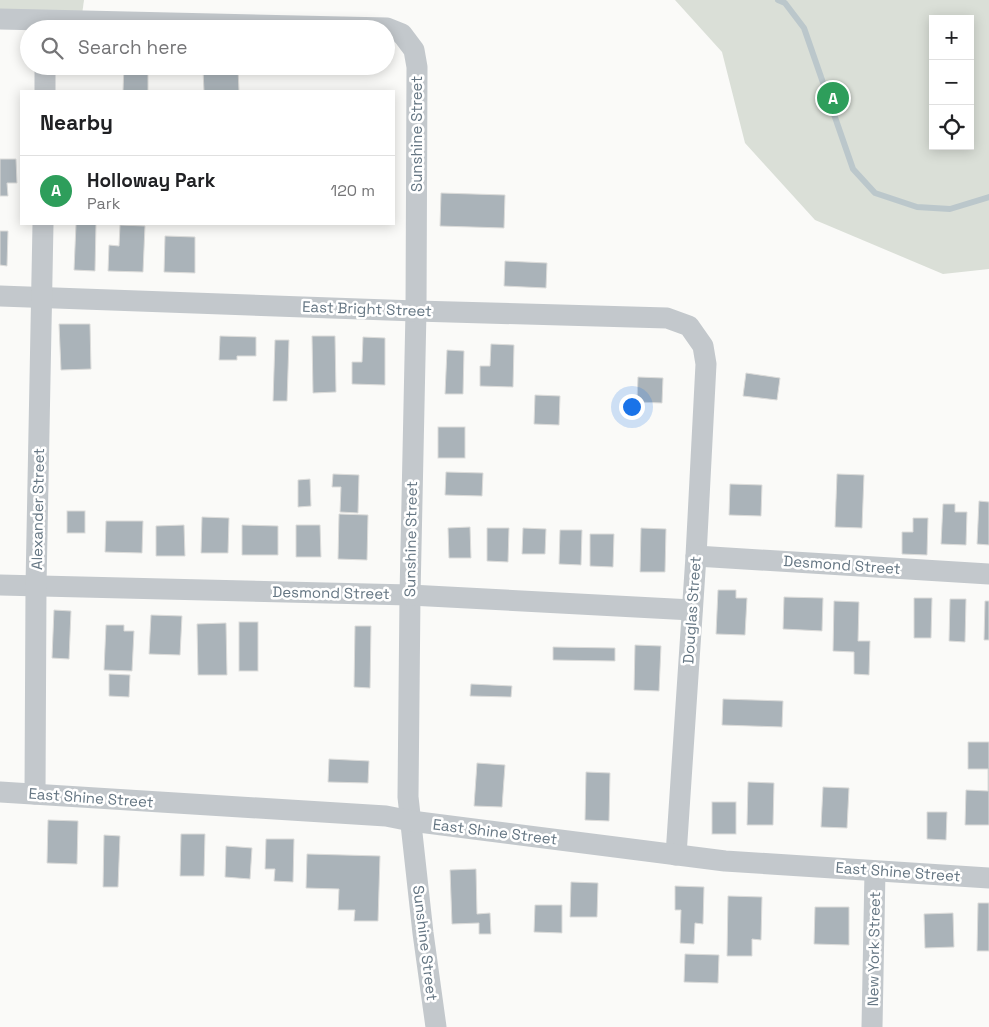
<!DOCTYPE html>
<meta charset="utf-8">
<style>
body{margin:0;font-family:"Space Grotesk",sans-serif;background:#f2f2f2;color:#202124}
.controls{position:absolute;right:15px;top:15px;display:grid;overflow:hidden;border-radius:0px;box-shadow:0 2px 12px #0003}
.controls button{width:45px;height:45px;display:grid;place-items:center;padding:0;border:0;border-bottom:1px solid #e0e0e0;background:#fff;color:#202124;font:25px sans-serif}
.you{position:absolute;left:631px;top:406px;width:18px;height:18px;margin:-12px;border:4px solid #fff;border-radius:50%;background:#1a73e8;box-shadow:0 0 0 8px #1a73e833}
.badge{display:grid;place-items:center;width:32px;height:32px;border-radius:50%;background:#2563eb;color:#fff;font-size:16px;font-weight:700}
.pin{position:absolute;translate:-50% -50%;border:2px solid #fff;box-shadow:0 1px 5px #0006}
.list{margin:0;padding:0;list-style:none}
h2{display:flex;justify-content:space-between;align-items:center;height:65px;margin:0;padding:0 20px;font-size:21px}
h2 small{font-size:16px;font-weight:400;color:#757577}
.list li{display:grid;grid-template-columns:32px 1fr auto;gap:15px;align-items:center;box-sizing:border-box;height:70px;padding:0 20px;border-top:1px solid #e0e0e0}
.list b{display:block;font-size:19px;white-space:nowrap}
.list p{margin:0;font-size:16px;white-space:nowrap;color:#757577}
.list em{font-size:16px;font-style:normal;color:#757577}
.icon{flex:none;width:28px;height:28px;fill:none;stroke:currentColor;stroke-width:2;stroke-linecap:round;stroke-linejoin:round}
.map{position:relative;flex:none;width:989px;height:1027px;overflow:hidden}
.search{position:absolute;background:#fff;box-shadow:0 2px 12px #0003;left:20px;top:20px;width:375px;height:55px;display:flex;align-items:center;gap:12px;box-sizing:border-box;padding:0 18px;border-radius:28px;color:#757577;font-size:19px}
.panel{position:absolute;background:#fff;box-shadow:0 2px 12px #0003;left:20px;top:90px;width:375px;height:135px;border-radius:0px}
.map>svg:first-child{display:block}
.green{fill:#dadfd7;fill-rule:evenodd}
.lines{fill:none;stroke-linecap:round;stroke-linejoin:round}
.stream{stroke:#bbc7cb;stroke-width:6}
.building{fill:#aab3b9;stroke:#dcdcda}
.minor{stroke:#c3c8cc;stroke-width:21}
.labels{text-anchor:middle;stroke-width:5;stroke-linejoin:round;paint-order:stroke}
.street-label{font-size:15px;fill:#657683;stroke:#fff}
</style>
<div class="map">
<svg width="989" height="1027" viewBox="0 0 989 1027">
<rect width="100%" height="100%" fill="#fafaf8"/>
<g class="green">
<polygon points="0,0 84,0 81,22 0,17"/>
<path d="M 675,0 L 989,0 L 989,269 L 943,274 L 815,220 L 745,143 L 722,52 ZM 933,19 L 970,19 L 970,146 L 933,146 Z"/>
</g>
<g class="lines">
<polyline class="stream" points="778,0 785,3 804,28 853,169 875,193 917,207 950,209 989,197"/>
</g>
<g class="building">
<polygon points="124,66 148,66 148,91 123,91"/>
<polygon points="238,69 239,91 204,91 203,70"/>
<polygon points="0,159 16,159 17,183 7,183 8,196 0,196"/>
<polygon points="441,193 505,195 504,228 440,226"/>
<polygon points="76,224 96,224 95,271 74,270"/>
<polygon points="120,225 145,226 143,272 108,271 109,245 119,246"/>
<polygon points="0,231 8,231 7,266 0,265"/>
<polygon points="165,236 195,237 195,273 164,272"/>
<polygon points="505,261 547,263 546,288 504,286"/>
<polygon points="59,324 90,324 91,369 61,370"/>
<polygon points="220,336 256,337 256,356 237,356 237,360 219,360"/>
<polygon points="312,336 335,336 336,392 313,393"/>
<polygon points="363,337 385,338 385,385 352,384 352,362 362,362"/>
<polygon points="275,340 289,340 287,401 273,401"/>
<polygon points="491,344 514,345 513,387 480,386 480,366 490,366"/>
<polygon points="447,350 464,351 463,394 445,394"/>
<polygon points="746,373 780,378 777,400 743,396"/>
<polygon points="638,377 663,378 662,403 637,402"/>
<polygon points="535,395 560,396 559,425 534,424"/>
<rect x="438" y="427" width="27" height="31"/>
<polygon points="446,472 483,473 482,496 445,495"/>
<polygon points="333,474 359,475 358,513 340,512 341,487 332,487"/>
<polygon points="837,474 864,475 862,528 835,527"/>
<polygon points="310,479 311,506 298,507 298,480"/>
<polygon points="730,484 762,485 761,516 729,515"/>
<polygon points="979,501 989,502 989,545 977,544"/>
<polygon points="943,504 955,504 955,512 967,512 966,545 941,544"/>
<rect x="67" y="511" width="18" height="22"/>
<polygon points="339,514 368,515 367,560 338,559"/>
<polygon points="202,517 229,518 228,553 201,553"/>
<polygon points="913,518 928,518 927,555 902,554 902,532 913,532"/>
<polygon points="106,521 143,521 142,553 105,552"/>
<polygon points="184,525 185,556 156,556 156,526"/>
<polygon points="242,525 278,526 278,555 242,555"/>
<polygon points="296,525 320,525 321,557 296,557"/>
<polygon points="470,527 471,558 449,558 448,528"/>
<polygon points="487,528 509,528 508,562 487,561"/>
<polygon points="523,528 546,529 545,554 522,554"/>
<polygon points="641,528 666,529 665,572 640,572"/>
<polygon points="560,530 582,530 581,565 559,564"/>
<polygon points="590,534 614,534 613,567 590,566"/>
<polygon points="718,590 736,590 736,598 747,598 745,635 716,634"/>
<polygon points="784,597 823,598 822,631 783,629"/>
<polygon points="914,598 932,598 931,638 914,638"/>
<polygon points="950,599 966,599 965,642 949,641"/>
<polygon points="834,601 859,602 858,641 870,641 869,675 854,674 854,652 833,651"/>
<polygon points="985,601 989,601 989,640 984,640"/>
<polygon points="54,610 71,611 69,659 52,658"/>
<polygon points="151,615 182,616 180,655 149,654"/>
<rect x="239" y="622" width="19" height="49"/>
<polygon points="226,623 227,675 198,675 197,624"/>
<polygon points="106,625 124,625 124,631 134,631 132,671 104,670"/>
<polygon points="355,626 371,626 370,688 354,687"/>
<polygon points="635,645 661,646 659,691 634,690"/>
<polygon points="553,647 615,648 615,661 553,660"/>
<polygon points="109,674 130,675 129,697 109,696"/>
<polygon points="471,684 512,686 511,697 470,696"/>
<polygon points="723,699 783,701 782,727 722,725"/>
<polygon points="968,742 989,742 989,825 965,825 966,790 988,791 988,769 968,769"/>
<polygon points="329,759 369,761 368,783 328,782"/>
<polygon points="477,763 505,765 502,807 474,806"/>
<polygon points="586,772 610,773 609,821 585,820"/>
<polygon points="748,782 774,783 773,825 747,825"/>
<polygon points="823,787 849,788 847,828 821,827"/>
<rect x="712" y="802" width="24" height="32"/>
<polygon points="927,812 947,812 946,840 927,839"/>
<polygon points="48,820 78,821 77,864 47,863"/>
<polygon points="181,834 205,834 204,876 180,876"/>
<polygon points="104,835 120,836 118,887 103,887"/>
<polygon points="266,839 294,839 293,882 274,881 275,869 265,869"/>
<polygon points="226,846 252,848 250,879 225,877"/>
<polygon points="307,854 380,856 378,921 354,921 355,910 338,910 339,889 306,888"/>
<polygon points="476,869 477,914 490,913 491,934 479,934 479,923 452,924 450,870"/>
<polygon points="571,882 598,883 597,917 570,917"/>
<polygon points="675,886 704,887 703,924 695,923 694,944 680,943 681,910 675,910"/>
<polygon points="728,896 762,897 761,940 752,939 752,956 727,956"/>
<polygon points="978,903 989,903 989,951 977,951"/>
<polygon points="535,905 562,905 562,933 534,932"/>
<polygon points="815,907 849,907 849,945 814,944"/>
<polygon points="953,913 954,947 925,948 924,914"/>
<polygon points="685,954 719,955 718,983 684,982"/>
</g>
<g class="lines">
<g class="minor">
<polyline points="0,19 387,28 402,34 414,50 417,67 416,311 410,595 408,797 423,933 436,1027"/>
<polyline points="45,91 45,66"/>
<polyline points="0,296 416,311 667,318 689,326 703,346 706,364 696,556 676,855"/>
<polyline points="696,556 989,574"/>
<polyline points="0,585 410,595 692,610"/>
<polyline points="0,792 386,816 411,821 725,861 989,878"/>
<polyline points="35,794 36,586 43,224"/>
<polyline points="872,1027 875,871"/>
</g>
</g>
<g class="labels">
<g class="street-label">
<text transform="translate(417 134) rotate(-90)" y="5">Sunshine Street</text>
<text transform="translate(367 309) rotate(2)" y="5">East Bright Street</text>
<text transform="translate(38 509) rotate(-89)" y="5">Alexander Street</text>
<text transform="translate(411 539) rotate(-89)" y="5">Sunshine Street</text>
<text transform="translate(842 565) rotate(4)" y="5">Desmond Street</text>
<text transform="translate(331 593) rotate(1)" y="5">Desmond Street</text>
<text transform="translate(692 610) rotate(-86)" y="5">Douglas Street</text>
<text transform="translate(91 798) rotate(4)" y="5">East Shine Street</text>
<text transform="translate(495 832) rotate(7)" y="5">East Shine Street</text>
<text transform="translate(898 872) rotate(4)" y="5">East Shine Street</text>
<text transform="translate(425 943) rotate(83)" y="5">Sunshine Street</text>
<text transform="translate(874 949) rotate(-89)" y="5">New York Street</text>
</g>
</g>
</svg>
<div class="controls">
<button>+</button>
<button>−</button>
<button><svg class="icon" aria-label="locate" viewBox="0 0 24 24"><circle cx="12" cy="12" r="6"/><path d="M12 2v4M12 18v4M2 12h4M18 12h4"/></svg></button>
</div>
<div class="you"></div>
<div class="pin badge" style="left:833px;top:98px;background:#2e9e5b">A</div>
<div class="search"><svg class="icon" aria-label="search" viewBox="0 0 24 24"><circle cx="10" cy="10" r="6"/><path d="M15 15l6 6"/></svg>Search here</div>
<section class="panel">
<h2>Nearby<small></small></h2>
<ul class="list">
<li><span class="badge" style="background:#2e9e5b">A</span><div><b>Holloway Park</b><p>Park</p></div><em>120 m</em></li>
</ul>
</section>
</div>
